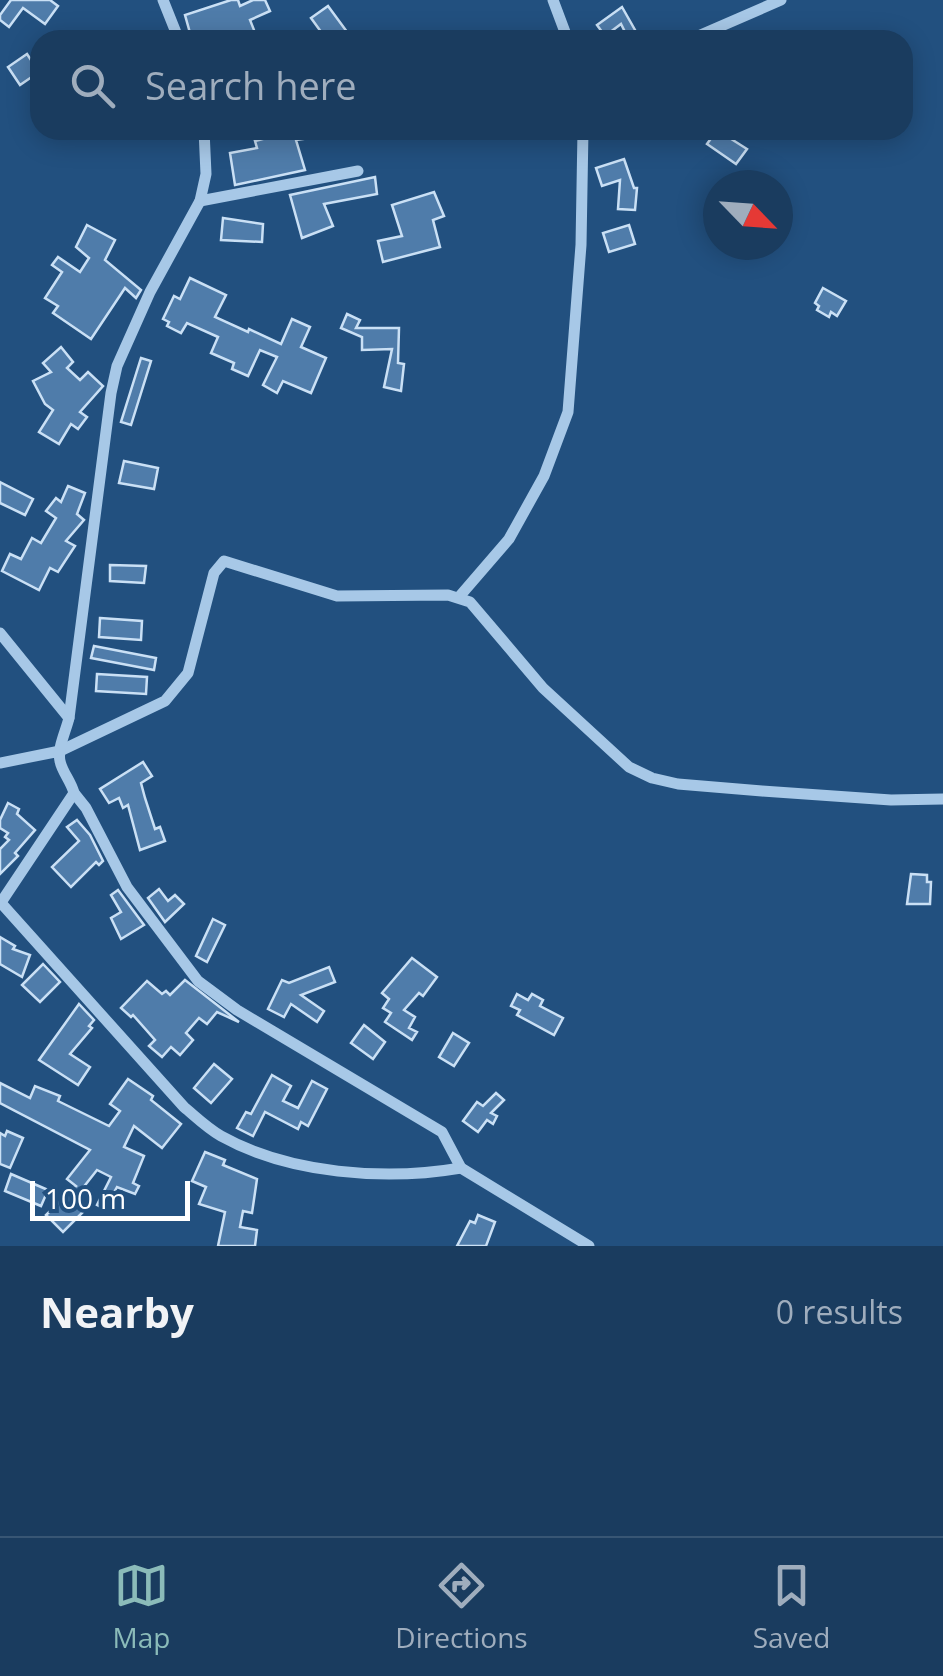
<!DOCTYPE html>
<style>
body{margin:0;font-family:"Open Sans",sans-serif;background:#274768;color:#f1f3f6}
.compass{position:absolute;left:703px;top:170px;width:90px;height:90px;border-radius:50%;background:#1a3c5f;box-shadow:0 5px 25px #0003;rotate:115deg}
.scale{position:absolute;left:30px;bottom:25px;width:160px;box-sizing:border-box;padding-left:10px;border:5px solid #fff;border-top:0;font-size:28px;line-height:35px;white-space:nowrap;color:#fff;-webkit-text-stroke:8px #22507f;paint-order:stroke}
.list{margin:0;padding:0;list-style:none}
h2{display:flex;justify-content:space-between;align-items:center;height:130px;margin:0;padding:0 40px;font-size:42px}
h2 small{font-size:32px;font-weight:400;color:#9fadbd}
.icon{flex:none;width:55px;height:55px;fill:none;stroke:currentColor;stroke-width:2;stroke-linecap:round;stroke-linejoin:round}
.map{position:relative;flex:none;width:943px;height:1246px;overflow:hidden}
.search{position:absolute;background:#1a3c5f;box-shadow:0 5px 25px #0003;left:30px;right:30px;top:30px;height:110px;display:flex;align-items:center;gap:25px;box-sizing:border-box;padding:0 35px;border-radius:30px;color:#9fadbd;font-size:38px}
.sheet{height:290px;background:#1a3c5f}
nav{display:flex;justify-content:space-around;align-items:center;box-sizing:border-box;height:140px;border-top:2px solid #385674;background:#1a3c5f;font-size:28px;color:#9fadbd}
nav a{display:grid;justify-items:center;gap:5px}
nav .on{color:#8bbbb9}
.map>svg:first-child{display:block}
.building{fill:#4f7caa;stroke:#cae0f5;stroke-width:2.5}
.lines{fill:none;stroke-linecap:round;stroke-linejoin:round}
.minor{stroke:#a7c8e7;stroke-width:11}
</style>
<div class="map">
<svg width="943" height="1246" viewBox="0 0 943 1246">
<rect width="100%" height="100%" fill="#22507f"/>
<g class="building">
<polygon points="11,0 50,0 58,6 45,24 23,8 9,27 0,20 0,15"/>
<polygon points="231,0 238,0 240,6 253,0 265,0 270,11 250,20 258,40 192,40 185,15"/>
<polygon points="328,6 353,40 327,40 311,18"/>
<polygon points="622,7 639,37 633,40 629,40 621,24 605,36 597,25"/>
<polygon points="27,54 39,72 20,85 8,67"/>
<polygon points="297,130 331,130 331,135 296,140 305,170 235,185 230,153 257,148 255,141"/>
<polygon points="717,130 747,149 736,164 707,144"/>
<polygon points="624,159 634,188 637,188 635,210 618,209 620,180 602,186 596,168"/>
<polygon points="375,177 377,194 324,204 333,226 302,238 290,195"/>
<polygon points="434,192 444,216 433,220 440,247 383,262 378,241 402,236 392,205"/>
<polygon points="223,218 263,224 262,242 221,240"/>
<polygon points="87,225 115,240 105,260 141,290 136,298 125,288 91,339 53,313 58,306 45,298 62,272 52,265 58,257 80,272 89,258 76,247"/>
<polygon points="629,225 635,244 609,252 603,233"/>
<polygon points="190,278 226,295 215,317 248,332 249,329 281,344 292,319 310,327 301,347 326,358 311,393 283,381 277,393 263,385 277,357 260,350 248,376 232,369 234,363 211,353 218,337 187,323 181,333 167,326 169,322 163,319 174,296 180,299"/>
<polygon points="823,288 846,301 837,316 831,312 829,317 817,310 819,306 815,303"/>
<polygon points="347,314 360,320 356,328 399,328 398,363 404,364 401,391 384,387 392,349 362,350 362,337 341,328"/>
<polygon points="61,347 73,362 67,368 80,380 88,372 103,386 80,412 87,417 78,429 71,424 59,444 39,432 53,410 45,404 33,381 51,372 43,363"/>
<polygon points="141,358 151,361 131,425 121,422"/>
<polygon points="124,461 158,468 154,489 119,483"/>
<polygon points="0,482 33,499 25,515 0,503"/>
<polygon points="68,486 85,493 77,514 84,520 66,541 75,546 69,555 58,572 50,568 39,590 2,571 10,554 21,559 32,538 41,543 56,518 46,511 56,498 61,502"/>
<polygon points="110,565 146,566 144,583 110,581"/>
<polygon points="100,618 142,621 141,640 99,637"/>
<polygon points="94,646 156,658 154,670 91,658"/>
<polygon points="97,674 147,677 146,694 96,691"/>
<polygon points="143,762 152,776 141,783 145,798 155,829 160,827 165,841 140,850 128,805 123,808 119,798 109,803 100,789"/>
<polygon points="8,803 19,809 17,814 35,830 15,853 18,856 0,874 0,849 9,840 5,837 8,833 0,828 0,820"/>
<polygon points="77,820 90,835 103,861 99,865 96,862 71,887 52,867 79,841 67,827"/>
<polygon points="911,874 927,875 927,882 931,882 930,904 907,904"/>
<polygon points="159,889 168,901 175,895 184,904 165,922 148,898"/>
<polygon points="118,890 144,925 121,939 111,918 121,912 111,895"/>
<polygon points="213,919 225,925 207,962 196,956"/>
<polygon points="0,937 15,946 13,949 30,955 22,977 0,964"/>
<polygon points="412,958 437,977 423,996 419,993 404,1010 415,1017 409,1028 417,1032 412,1040 385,1022 391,1013 383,1008 389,999 382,993"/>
<polygon points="43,964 60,982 40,1002 22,985"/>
<polygon points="329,967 335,982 301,995 324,1011 317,1022 291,1004 284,1017 268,1009 282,980 289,983"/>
<polygon points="185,980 239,1022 217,1012 207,1024 199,1018 186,1033 193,1040 180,1055 171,1047 162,1057 149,1046 155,1040 133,1015 131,1017 121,1008 147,981 162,994 166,991 170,995"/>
<polygon points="517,994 528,1000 532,994 543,1000 540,1006 563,1018 554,1035 517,1015 520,1010 511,1006"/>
<polygon points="79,1004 94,1020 89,1026 92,1028 70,1054 90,1067 78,1085 39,1060"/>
<polygon points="364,1025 385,1042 373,1059 351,1043"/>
<polygon points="453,1033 469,1043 454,1066 439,1057"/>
<polygon points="214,1064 232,1079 211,1103 194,1088"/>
<polygon points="272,1075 291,1086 283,1101 298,1108 312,1081 327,1089 308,1126 301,1122 298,1129 265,1112 253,1136 237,1128 246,1112 251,1114"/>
<polygon points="128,1079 153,1096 151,1100 181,1124 162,1148 134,1126 124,1147 144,1156 133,1183 139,1186 135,1194 117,1187 105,1209 97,1205 111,1177 97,1170 75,1198 86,1209 63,1232 46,1215 76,1186 67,1179 90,1150 0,1103 0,1083 30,1098 35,1086 60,1096 58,1101 109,1126 120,1111 110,1104"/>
<polygon points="496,1093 504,1100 491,1113 497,1116 493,1124 487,1120 478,1132 463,1121 477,1102 483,1106"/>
<polygon points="7,1131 23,1138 10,1168 0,1164 0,1133 5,1136"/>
<polygon points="205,1152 225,1160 223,1165 257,1179 252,1213 243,1211 240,1227 257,1230 255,1246 218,1246 225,1212 199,1204 206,1187 192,1181"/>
<polygon points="11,1174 48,1190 41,1206 5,1191"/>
<polygon points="478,1215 495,1222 486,1246 457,1246 470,1221 475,1223"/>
</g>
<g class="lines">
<g class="minor">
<polyline points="163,0 179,40"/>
<polyline points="553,0 568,40"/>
<polyline points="689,40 781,0"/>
<polyline points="200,201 358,171"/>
<polyline points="459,597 509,539 544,476 568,412 581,245 583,130"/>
<polyline points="0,633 69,718"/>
<polyline points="0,763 60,751 165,701 188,673 214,573 224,561 337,596 448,595 470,602 543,688 629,767 652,778 678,784 762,791 891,800 943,799"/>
<polyline points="74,793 86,808 127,887 198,981 237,1010 442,1132 461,1168 589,1246"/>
<path d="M 1,903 L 184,1107 C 196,1117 207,1128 221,1136 C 289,1174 385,1181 461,1168"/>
<path d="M 0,904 L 74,793 C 71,781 62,772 60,761 C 57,748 66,731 69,718 L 111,393 L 117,366 L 150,292 L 200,201 L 206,174 L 204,130"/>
</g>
</g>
</svg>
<svg class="compass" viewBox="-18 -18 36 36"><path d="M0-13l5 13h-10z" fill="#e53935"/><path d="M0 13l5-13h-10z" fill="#9fadbd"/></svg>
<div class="scale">100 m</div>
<div class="search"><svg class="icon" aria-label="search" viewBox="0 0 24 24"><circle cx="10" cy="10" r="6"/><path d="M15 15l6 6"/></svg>Search here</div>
</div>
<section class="sheet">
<h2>Nearby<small>0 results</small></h2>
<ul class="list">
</ul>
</section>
<nav>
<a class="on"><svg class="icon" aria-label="map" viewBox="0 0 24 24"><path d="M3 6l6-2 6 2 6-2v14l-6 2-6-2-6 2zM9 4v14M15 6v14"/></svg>Map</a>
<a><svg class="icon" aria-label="directions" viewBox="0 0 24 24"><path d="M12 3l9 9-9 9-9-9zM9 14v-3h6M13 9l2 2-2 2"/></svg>Directions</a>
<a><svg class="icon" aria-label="saved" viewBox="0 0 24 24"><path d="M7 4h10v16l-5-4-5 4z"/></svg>Saved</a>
</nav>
